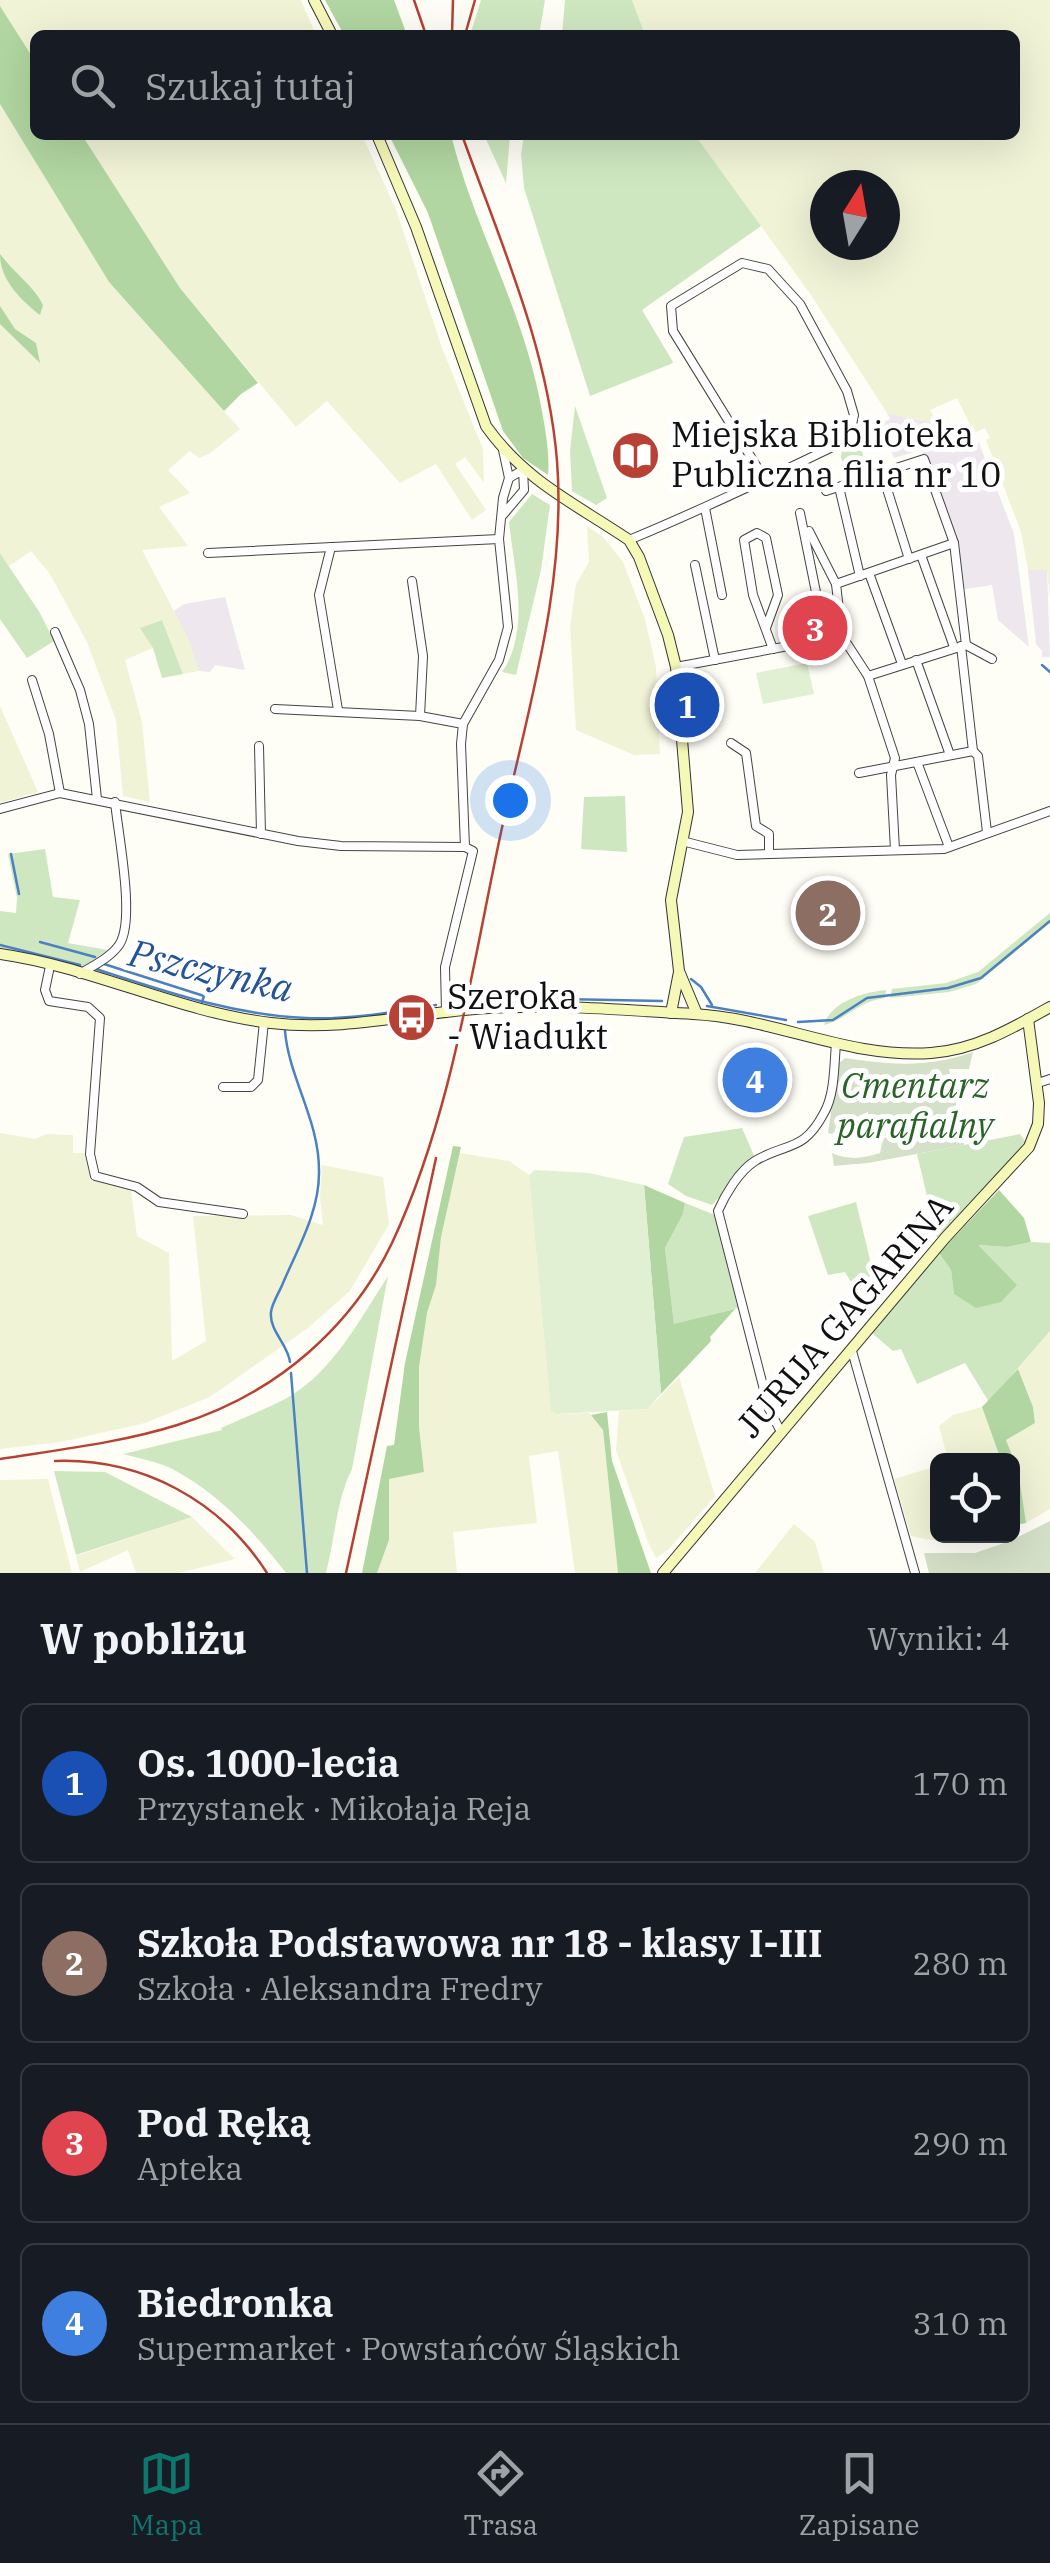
<!DOCTYPE html>
<html lang="pl">
<meta charset="utf-8">
<style>
body{margin:0;font-family:"IBM Plex Serif",serif;background:#20242c;color:#f1f3f6}
.controls{position:absolute;right:30px;bottom:30px;display:grid;overflow:hidden;border-radius:15px;box-shadow:0 10px 40px #0002}
.controls button{width:90px;height:90px;display:grid;place-items:center;padding:0;border:0;border-bottom:2px solid #363941;background:#171b24;color:#f1f3f6;font:50px sans-serif}
.compass{position:absolute;left:810px;top:170px;width:90px;height:90px;border-radius:50%;background:#171b24;box-shadow:0 10px 40px #0002;rotate:11deg}
.you{position:absolute;left:510px;top:800px;width:35px;height:35px;margin:-25px;border:8px solid #fff;border-radius:50%;background:#1a73e8;box-shadow:0 0 0 15px #1a73e833}
.badge{display:grid;place-items:center;width:65px;height:65px;border-radius:50%;background:#0f766e;color:#fff;font-size:32px;font-weight:700}
.pin{position:absolute;translate:-50% -50%;border:5px solid #fff;box-shadow:0 2px 10px #0006}
.list{margin:0;padding:0;list-style:none}
h2{display:flex;justify-content:space-between;align-items:center;height:130px;margin:0;padding:0 40px;font-size:42px}
h2 small{font-size:32px;font-weight:400;color:#9ea1a6}
.list li{display:grid;grid-template-columns:65px 1fr auto;gap:30px;align-items:center;box-sizing:border-box;height:160px;margin:0 20px 20px;padding:0 20px;border:2px solid #363941;border-radius:15px}
.list b{display:block;font-size:38px;white-space:nowrap}
.list p{margin:0;font-size:32px;white-space:nowrap;color:#9ea1a6}
.list em{font-size:32px;font-style:normal;color:#9ea1a6}
.icon{flex:none;width:55px;height:55px;fill:none;stroke:currentColor;stroke-width:2;stroke-linecap:round;stroke-linejoin:round}
.map{position:relative;flex:none;width:1050px;height:1573px;overflow:hidden}
.search{position:absolute;background:#171b24;box-shadow:0 10px 40px #0002;left:30px;right:30px;top:30px;height:110px;display:flex;align-items:center;gap:25px;box-sizing:border-box;padding:0 35px;border-radius:15px;color:#9ea1a6;font-size:38px}
.sheet{height:850px;background:#171b24}
nav{display:flex;justify-content:space-around;align-items:center;box-sizing:border-box;height:140px;border-top:2px solid #363941;background:#171b24;font-size:28px;color:#9ea1a6}
nav a{display:grid;justify-items:center;gap:5px}
nav .on{color:#0f766e}
.map>svg:first-child{display:block}
.industrial{fill:#eee7ee}
.farmland{fill:#f1f3d7;fill-rule:evenodd}
.green{fill:#cfe7c1}
.forest{fill:#b1d6a1}
.cemetery{fill:#d4e0c7}
.pitch{fill:#e1efd2}
.lines{fill:none;stroke-linecap:round;stroke-linejoin:round}
.stream{stroke:#4b81c2;stroke-width:2.5}
.street-casing{stroke:#444;stroke-width:10}
.secondary-casing{stroke:#333;stroke-width:12}
.street{stroke:#fff;stroke-width:8}
.secondary{stroke:#f6f8b7;stroke-width:10}
.rail{stroke:#b64134;stroke-width:2.5}
.labels{text-anchor:middle;stroke-width:10;stroke-linejoin:round;paint-order:stroke}
.poi-label{font-size:35px;fill:#111;stroke:#fff;text-anchor:start}
.park-label{font-size:35px;font-style:italic;fill:#296426;stroke:#fff}
.street-label{font-size:35px;fill:#111;stroke:#fff}
.water-label{font-size:38px;font-style:italic;fill:#235499;stroke:#fff}
</style>
<div class="map">
<svg width="1050" height="1573" viewBox="0 0 1050 1573">
<rect width="100%" height="100%" fill="#fefef6"/>
<g class="industrial">
<polygon points="887,413 938,424 952,453 979,443 1014,534 1029,647 998,620 992,585 959,590 956,554 915,431 906,434 914,452 894,458 879,424 890,419"/>
<polygon points="1047,569 1050,657 1042,657 1042,651 1036,644 1028,570"/>
<polygon points="225,597 245,670 215,665 210,672 199,671 174,611 184,604"/>
</g>
<g class="farmland">
<polygon points="0,0 301,0 316,35 35,35 35,61 0,6"/>
<path d="M 632,0 L 1050,0 L 1050,599 L 1047,570 L 1028,570 L 1021,532 L 986,440 L 990,438 L 985,428 L 974,433 L 957,398 L 930,410 L 938,424 L 887,413 L 811,295 L 695,135 L 1015,135 L 1015,35 L 645,35 ZM 825,185 L 885,185 L 885,245 L 825,245 Z"/>
<polygon points="0,104 109,282 240,429 209,454 199,458 190,451 168,470 190,493 159,507 188,546 142,550 189,640 199,671 183,674 162,620 141,628 153,648 125,660 142,722 150,802 123,796 116,720 87,642 50,574 31,551 9,566 0,553"/>
<polygon points="82,135 362,135 397,212 442,348 483,449 484,483 465,457 455,464 486,510 472,520 436,464 400,483 327,401 296,427 180,288"/>
<polygon points="587,526 603,537 623,562 645,619 656,667 660,754 634,755 576,730 570,627 576,584 589,562"/>
<polygon points="0,706 38,792 0,803"/>
<polygon points="0,1133 35,1139 47,1134 73,1135 73,1153 89,1153 95,1180 131,1191 137,1236 169,1253 172,1361 206,1341 193,1216 291,1215 323,1225 320,1198 322,1165 383,1177 389,1224 350,1291 308,1328 210,1397 145,1423 61,1442 0,1449"/>
<polygon points="460,1153 509,1161 529,1175 551,1410 557,1414 589,1413 603,1430 618,1573 575,1573 558,1451 529,1456 537,1523 453,1532 457,1573 377,1573 389,1540 389,1478 424,1472 419,1427 419,1367 427,1313 436,1285 441,1233"/>
<polygon points="1050,1331 1050,1509 1026,1523 1018,1470 1006,1440 1035,1423 1033,1407 1018,1369"/>
<polygon points="679,1377 715,1496 669,1549 656,1558 648,1542 616,1450 619,1411 648,1409"/>
<polygon points="982,1407 1001,1460 948,1460 939,1426 953,1415"/>
<polygon points="937,1466 938,1536 997,1536 984,1543 936,1541 911,1536 894,1479"/>
<polygon points="48,1479 72,1573 0,1573 0,1480"/>
<polygon points="192,1517 235,1559 179,1573 136,1573 128,1550 80,1572 76,1556"/>
<polygon points="794,1524 815,1542 824,1573 755,1573"/>
</g>
<g class="green">
<polygon points="481,0 545,0 539,35 470,35"/>
<polygon points="565,0 632,0 645,35 562,35"/>
<polygon points="484,135 510,135 506,183"/>
<polygon points="524,135 695,135 761,226 642,310 673,362 671,364 590,396 524,188 521,154"/>
<polygon points="575,406 607,498 596,505 572,491 570,451"/>
<circle cx="852" cy="456" r="11"/>
<path d="M 532,494 L 550,505 L 541,570 L 516,675 L 502,672 C 531,630 514,570 509,522 Z"/>
<polygon points="0,553 40,613 54,641 27,658 0,619"/>
<polygon points="162,620 183,674 162,678 153,648 140,628"/>
<polygon points="625,796 627,852 581,849 584,797"/>
<polygon points="45,849 53,897 80,900 68,943 108,950 80,969 0,950 0,911 16,913 17,898 8,854"/>
<polygon points="1050,913 1050,923 976,984 949,992 890,998 892,989 946,983 978,972"/>
<path d="M 886,990 L 885,998 C 858,1001 848,1019 824,1025 C 831,1002 863,992 886,990 Z"/>
<polygon points="742,1128 755,1158 712,1205 686,1196 668,1184 684,1137"/>
<polygon points="1020,1134 1026,1143 1018,1156 937,1238 917,1154"/>
<polygon points="856,1202 873,1272 858,1294 845,1272 828,1275 808,1216"/>
<polygon points="685,1203 715,1215 738,1308 674,1325 665,1248 683,1214"/>
<polygon points="1031,1242 1050,1243 1050,1331 989,1402 965,1363 917,1384 901,1349 893,1351 872,1333 939,1253 951,1270 954,1294 977,1245 1007,1247"/>
<path d="M 388,1276 L 352,1469 C 336,1501 335,1539 326,1573 L 286,1573 C 255,1533 221,1496 176,1471 C 161,1462 140,1459 123,1454 L 222,1430 L 221,1428 C 243,1418 266,1409 287,1398 C 333,1372 360,1319 388,1276 Z"/>
<polygon points="54,1471 105,1472 192,1517 76,1555"/>
</g>
<g class="forest">
<polygon points="325,0 394,0 407,35 344,35"/>
<polygon points="0,6 35,61 35,135 82,135 180,288 258,383 241,394 224,411 109,282 0,104"/>
<path d="M 389,135 L 451,135 C 475,230 523,309 541,406 C 545,428 550,453 548,475 L 523,458 L 503,431 L 428,213 Z"/>
<path d="M 0,254 C 13,272 34,286 43,305 L 40,315 C 21,300 0,280 0,254 Z"/>
<polygon points="0,306 15,329 36,343 40,363 0,324"/>
<polygon points="453,1146 461,1147 441,1237 436,1285 427,1313 419,1367 419,1427 424,1472 389,1479 389,1540 377,1573 362,1573 387,1446 394,1445 405,1363"/>
<polygon points="644,1185 685,1203 683,1214 665,1248 674,1324 735,1309 710,1337 711,1341 657,1398 661,1393"/>
<polygon points="999,1190 1024,1218 1031,1242 1007,1247 978,1245 1017,1285 1001,1302 976,1308 954,1294 951,1270 939,1253"/>
<polygon points="1018,1369 1033,1407 1035,1423 1006,1440 1018,1470 1026,1523 1016,1525 1013,1507 1012,1460 1001,1460 982,1407"/>
<polygon points="607,1412 612,1461 651,1573 618,1573 603,1430 591,1415"/>
</g>
<g class="cemetery">
<path d="M 973,1052 L 969,1069 L 949,1069 L 964,1145 L 868,1163 L 834,1166 L 832,1153 C 848,1160 862,1159 880,1153 L 883,1139 L 887,1137 L 869,1119 L 868,1112 L 847,1121 L 832,1134 L 828,1133 L 838,1064 L 845,1058 C 892,1065 927,1068 973,1052 Z"/>
<polygon points="1050,1521 1050,1573 929,1573 924,1553 975,1553 1010,1541"/>
</g>
<g class="pitch">
<polygon points="807,663 814,694 763,704 756,673"/>
<polygon points="535,1170 589,1173 644,1185 661,1393 648,1409 556,1414 551,1411 529,1175"/>
</g>
<g class="lines">
<g class="stream">
<polyline points="1042,665 1050,672"/>
<polyline points="11,854 19,894"/>
<polyline points="40,942 95,957"/>
<polyline points="0,945 80,965"/>
<polyline points="104,964 204,996 202,1002"/>
<path d="M 96,969 C 164,991 233,1015 306,1018 C 349,1020 393,1012 436,1005"/>
<polyline points="691,979 701,987 712,1005"/>
<polyline points="450,1003 511,998 662,1001"/>
<polyline points="707,1006 786,1020"/>
<polyline points="798,1022 833,1020 867,998 948,988 981,978 1050,921"/>
<path d="M 285,1031 C 289,1079 320,1121 319,1173 C 319,1212 298,1248 283,1283 C 280,1291 272,1303 271,1312 C 269,1331 288,1344 290,1362"/>
<polyline points="291,1373 307,1573"/>
</g>
<defs>
<g id="street">
<polyline points="503,450 509,478"/>
<polyline points="882,473 909,559"/>
<polyline points="839,487 860,576"/>
<polyline points="826,491 924,459 954,543"/>
<polyline points="705,508 722,595"/>
<polyline points="800,513 820,612 839,614"/>
<polyline points="809,531 836,584"/>
<path d="M 629,540 C 704,509 777,474 849,439 L 854,415 L 847,391 L 800,304 L 768,269 L 742,263 L 671,306 L 673,331 L 765,480"/>
<polyline points="331,547 319,595 338,710"/>
<polyline points="208,553 499,539"/>
<polyline points="921,555 954,647"/>
<polyline points="695,565 715,660"/>
<polyline points="869,573 902,664"/>
<polyline points="412,581 423,656 420,716"/>
<polyline points="766,628 778,595 766,538 757,533 744,540 753,595 773,649"/>
<polyline points="55,632 80,690 89,724 97,799"/>
<polyline points="842,636 836,584 954,543 966,645"/>
<polyline points="961,646 973,751 978,756 987,832"/>
<polyline points="916,660 950,755"/>
<polyline points="676,667 842,636 868,676 966,645 992,659"/>
<polyline points="868,676 895,758 891,775 895,850"/>
<polyline points="32,680 49,734 60,793"/>
<polyline points="275,709 420,716 463,724"/>
<polyline points="731,743 746,753 756,826 769,834 769,854"/>
<polyline points="259,746 261,834"/>
<polyline points="917,762 949,847"/>
<polyline points="859,773 973,751"/>
<polyline points="0,809 60,793 298,841 341,846 465,847"/>
<polyline points="682,841 737,855 944,849 1050,811"/>
<polyline points="50,966 45,990 49,1001 88,1007 100,1018 90,1154 95,1176 137,1187 159,1202 243,1214"/>
<path d="M 80,974 C 92,966 110,958 119,945 C 136,921 118,834 115,802"/>
<polyline points="446,1012 445,967 473,851 465,847 461,744 463,724 499,660 508,627 499,539 503,498 509,478 523,470 524,490 502,516"/>
<polyline points="1038,1083 1050,1079"/>
<polyline points="223,1087 251,1087 258,1080 264,1022"/>
<polyline points="852,1351 915,1573"/>
<path d="M 781,1432 L 769,1409 L 718,1211 C 725,1195 739,1171 755,1161 C 786,1142 803,1153 824,1113 C 835,1094 834,1065 836,1044"/>
</g>
<g id="secondary">
<polyline points="314,0 332,35"/>
<path d="M 377,135 L 416,227 L 486,426 C 525,481 574,503 629,540 L 639,557 L 668,635 L 676,667 L 688,812 L 671,900 L 679,971 L 697,1014"/>
<path d="M 0,954 C 92,967 178,1012 271,1023 C 346,1032 415,1012 489,1008 C 556,1004 626,1010 693,1014 C 774,1018 849,1059 931,1053 C 975,1050 1013,1028 1050,1007"/>
<polyline points="671,1013 679,972"/>
<polyline points="663,1573 945,1238 1029,1147 1038,1124 1039,1103 1028,1019"/>
</g>
</defs>
<use href="#street" class="street-casing"/>
<use href="#secondary" class="secondary-casing"/>
<use href="#street" class="street"/>
<use href="#secondary" class="secondary"/>
<g class="rail">
<polyline points="414,0 426,35"/>
<polyline points="452,35 453,0"/>
<polyline points="465,35 475,0"/>
<path d="M 0,1459 C 115,1441 217,1433 309,1352 C 343,1322 372,1285 392,1243 C 451,1117 471,973 500,837 C 526,715 567,587 557,461 C 548,348 500,241 462,135"/>
<path d="M 55,1461 C 142,1458 220,1500 267,1573"/>
<polyline points="346,1573 436,1158"/>
</g>
</g>
<defs>
<symbol id="library-disc" viewBox="-11 -11 22 22"><circle r="9.5" fill="#b64134" stroke="#fff"/><path d="M-6-4Q-3-5.5-.7-3.5V5Q-3 3-6 4ZM6-4Q3-5.5 .7-3.5V5Q3 3 6 4Z" fill="#fff"/></symbol>
<symbol id="bus-disc" viewBox="-11 -11 22 22"><circle r="9.5" fill="#b64134" stroke="#fff"/><path d="M-5-6H5V4H4V6H2V4H-2V6H-4V4H-5ZM-3.5-4V0h7V-4ZM-3.5 1.2v1.5H-2V1.2ZM2 1.2v1.5H3.5V1.2Z" fill="#fff"/></symbol>
</defs>
<g fill-rule="evenodd">
<use href="#library-disc" x="608" y="428" width="55" height="55"/>
<use href="#bus-disc" x="384" y="990" width="55" height="55"/>
</g>
<g class="labels">
<g class="poi-label">
<text x="671" y="447">Miejska Biblioteka<tspan x="671" dy="40">Publiczna filia nr 10</tspan></text>
<text x="447" y="1009">Szeroka<tspan x="447" dy="40">- Wiadukt</tspan></text>
</g>
<g class="park-label">
<text x="915" y="1098">Cmentarz<tspan x="915" dy="40">parafialny</tspan></text>
</g>
<g class="street-label">
<text transform="translate(845 1316) rotate(-49)" y="12">JURIJA GAGARINA</text>
</g>
<g class="water-label">
<text transform="translate(211 971) rotate(13)" y="13">Pszczynka</text>
</g>
</g>
</svg>
<div class="controls">
<button><svg class="icon" aria-label="locate" viewBox="0 0 24 24"><circle cx="12" cy="12" r="6"/><path d="M12 2v4M12 18v4M2 12h4M18 12h4"/></svg></button>
</div>
<svg class="compass" viewBox="-18 -18 36 36"><path d="M0-13l5 13h-10z" fill="#e53935"/><path d="M0 13l5-13h-10z" fill="#9ea1a6"/></svg>
<div class="you"></div>
<div class="pin badge" style="left:687px;top:705px;background:#1a4fb4">1</div>
<div class="pin badge" style="left:828px;top:913px;background:#8d6e63">2</div>
<div class="pin badge" style="left:815px;top:628px;background:#e0444e">3</div>
<div class="pin badge" style="left:755px;top:1080px;background:#3f7fe0">4</div>
<div class="search"><svg class="icon" aria-label="search" viewBox="0 0 24 24"><circle cx="10" cy="10" r="6"/><path d="M15 15l6 6"/></svg>Szukaj tutaj</div>
</div>
<section class="sheet">
<h2>W pobliżu<small>Wyniki: 4</small></h2>
<ul class="list">
<li><span class="badge" style="background:#1a4fb4">1</span><div><b>Os. 1000-lecia</b><p>Przystanek · Mikołaja Reja</p></div><em>170 m</em></li>
<li><span class="badge" style="background:#8d6e63">2</span><div><b>Szkoła Podstawowa nr 18 - klasy I-III</b><p>Szkoła · Aleksandra Fredry</p></div><em>280 m</em></li>
<li><span class="badge" style="background:#e0444e">3</span><div><b>Pod Ręką</b><p>Apteka</p></div><em>290 m</em></li>
<li><span class="badge" style="background:#3f7fe0">4</span><div><b>Biedronka</b><p>Supermarket · Powstańców Śląskich</p></div><em>310 m</em></li>
</ul>
</section>
<nav>
<a class="on"><svg class="icon" aria-label="map" viewBox="0 0 24 24"><path d="M3 6l6-2 6 2 6-2v14l-6 2-6-2-6 2zM9 4v14M15 6v14"/></svg>Mapa</a>
<a><svg class="icon" aria-label="directions" viewBox="0 0 24 24"><path d="M12 3l9 9-9 9-9-9zM9 14v-3h6M13 9l2 2-2 2"/></svg>Trasa</a>
<a><svg class="icon" aria-label="saved" viewBox="0 0 24 24"><path d="M7 4h10v16l-5-4-5 4z"/></svg>Zapisane</a>
</nav>
